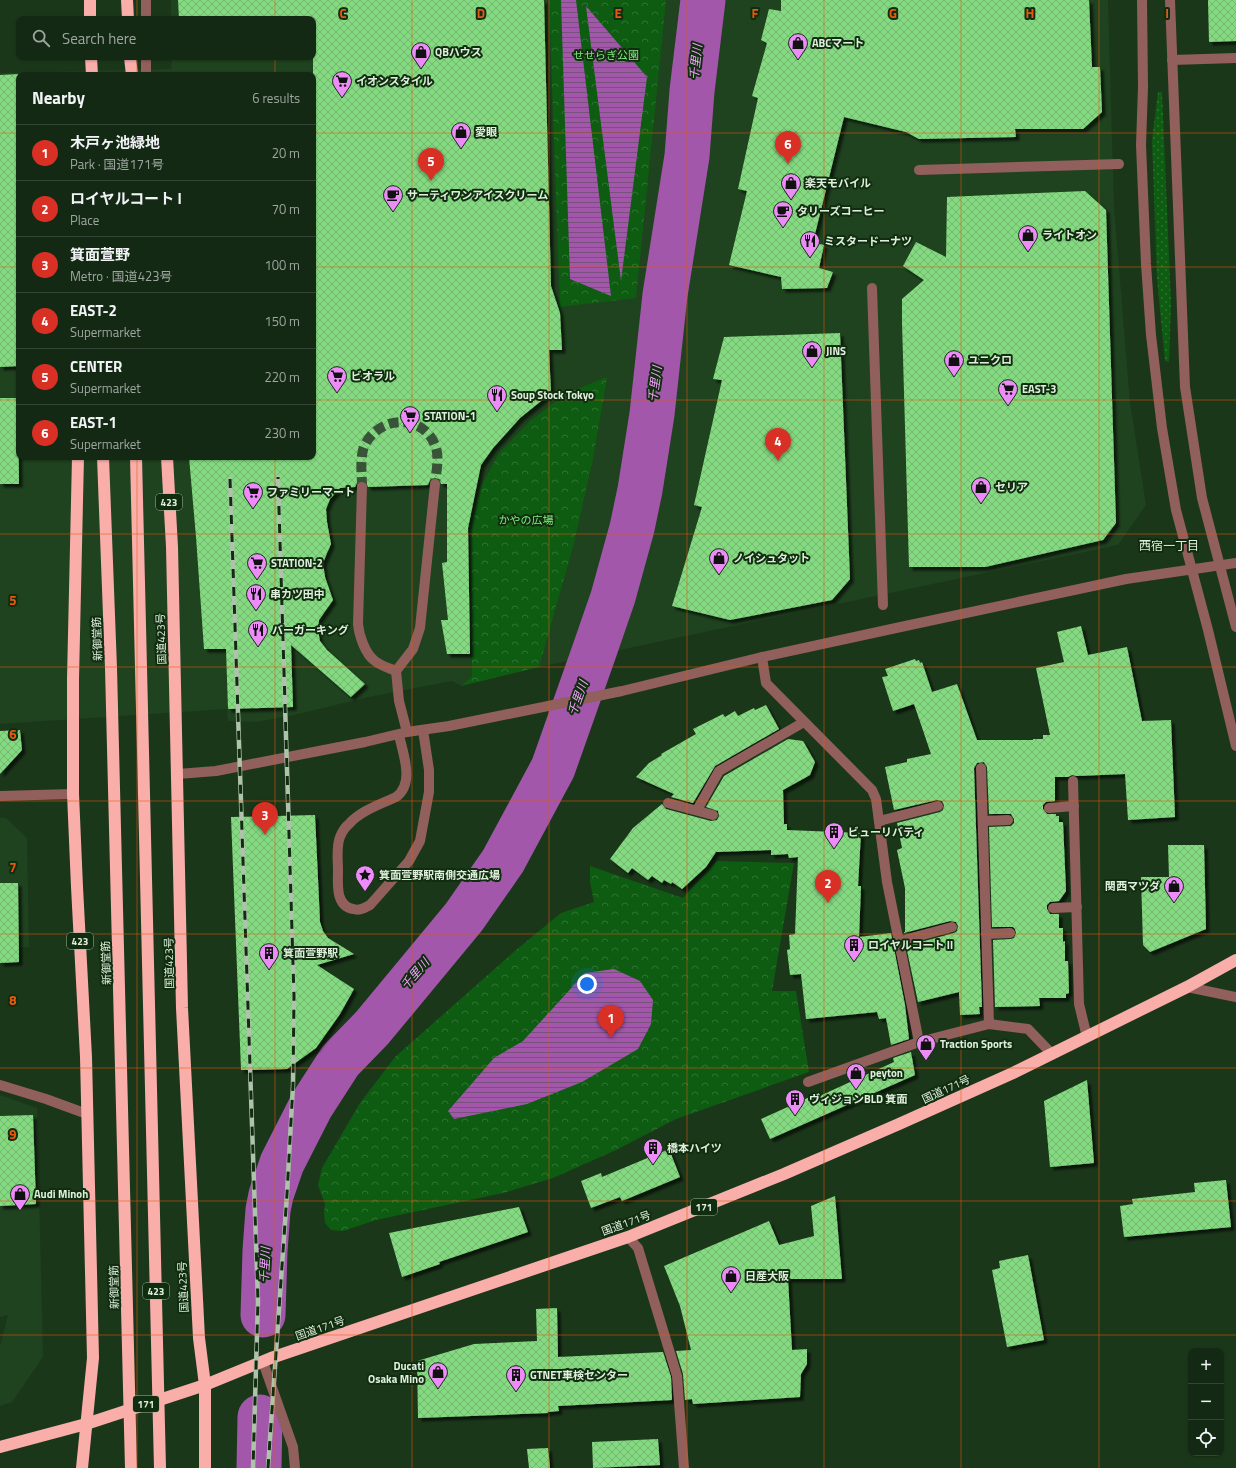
<!DOCTYPE html>
<meta charset="utf-8">
<style>
body{margin:0;font-family:"Titillium Web","Noto Sans JP",sans-serif;background:#1d311d;color:#f1f3f6}
.controls{position:absolute;right:12px;bottom:12px;display:grid;overflow:hidden;border-radius:8px;box-shadow:0 1px 3px #0004}
.controls button{width:36px;height:36px;display:grid;place-items:center;padding:0;border:0;border-bottom:1px solid #334534;background:#142914;color:#f1f3f6;font:20px sans-serif}
.you{position:absolute;left:587px;top:984px;width:14px;height:14px;margin:-10px;border:3px solid #fff;border-radius:50%;background:#1a73e8;box-shadow:0 0 0 6px #1a73e833}
.badge{display:grid;place-items:center;width:26px;height:26px;border-radius:50%;background:#d93025;color:#fff;font-size:13px;font-weight:700}
.pin{position:absolute;translate:-50% -33px;filter:drop-shadow(0 1px 2px #0008)}
.pin::after{content:'';position:absolute;top:21px;width:14px;height:12px;background:inherit;clip-path:polygon(0 0,100% 0,50% 100%)}
.list{margin:0;padding:0;list-style:none}
h2{display:flex;justify-content:space-between;align-items:center;height:52px;margin:0;padding:0 16px;font-size:17px}
h2 small{font-size:13px;font-weight:400;color:#9da6a0}
.list li{display:grid;grid-template-columns:26px 1fr auto;gap:12px;align-items:center;box-sizing:border-box;height:56px;padding:0 16px;border-top:1px solid #334534}
.list b{display:block;font-size:15px;white-space:nowrap}
.list p{margin:0;font-size:13px;white-space:nowrap;color:#9da6a0}
.list em{font-size:13px;font-style:normal;color:#9da6a0}
.icon{flex:none;width:22px;height:22px;fill:none;stroke:currentColor;stroke-width:2;stroke-linecap:round;stroke-linejoin:round}
.map{position:relative;flex:none;width:1236px;height:1468px;overflow:hidden}
.search{position:absolute;background:#142914;box-shadow:0 1px 3px #0004;left:16px;top:16px;width:300px;height:44px;display:flex;align-items:center;gap:10px;box-sizing:border-box;padding:0 14px;border-radius:8px;color:#9da6a0;font-size:15px}
.panel{position:absolute;background:#142914;box-shadow:0 1px 3px #0004;left:16px;top:72px;width:300px;height:388px;border-radius:8px}
.map>svg:first-child{display:block}
.built{fill:#1f421f;fill-rule:evenodd}
.grass{fill:url(#grass-dots)}
.park{fill:url(#park-crowns)}
.water{fill:url(#water-rules)}
.lines{fill:none;stroke-linecap:round;stroke-linejoin:round}
.river{stroke:#a257ab;stroke-width:45}
.building{fill:url(#building-cross-hatch);filter:url(#shadow)}
.minor-tunnel{stroke:#385337;stroke-width:10;stroke-dasharray:10 5;stroke-linecap:butt}
.minor{stroke:#915f5c;stroke-width:10}
.highway{stroke:#f9aeaa;stroke-width:12}
.rail-casing{stroke:#aec2ac;stroke-width:4.5}
.rail{stroke:#112d10;stroke-width:3;stroke-dasharray:9;stroke-linecap:butt}
.grid{fill:none;stroke:#e8590c;stroke-width:1;stroke-opacity:0.55}
.labels{text-anchor:middle;stroke-width:4;stroke-linejoin:round;paint-order:stroke}
.shield{fill:#112d10;stroke:#a0b59f;stroke-width:1}
.shield-label{font-size:10px;font-weight:bold;fill:#deefdc}
.poi-label{font-size:11px;font-weight:bold;fill:#deefdc;stroke:#112d10;text-anchor:start}
.park-label{font-size:11px;fill:#80eb7d;stroke:#112d10}
.street-label{font-size:11px;fill:#deefdc;stroke:#112d10}
.water-label{font-size:12px;font-style:italic;fill:#f2a4fa;stroke:#112d10}
.neighbourhood-label{font-size:12px;fill:#deefdc;stroke:#112d10}
.grid-label{font-size:13px;text-anchor:middle;font-weight:bold;fill:#e8590c;stroke:#112d10;stroke-width:4;stroke-linejoin:round;paint-order:stroke}
</style>
<div class="map">
<svg width="1236" height="1468" viewBox="0 0 1236 1468">
<defs>
<pattern id="grass-dots" width="8" height="8" patternUnits="userSpaceOnUse"><rect width="8" height="8" fill="#0d5c11"/><path d="M2 2h.1M6 6h.1" fill="none" stroke="#307433" stroke-width="1.8" stroke-linecap="round"/></pattern>
<pattern id="park-crowns" width="20" height="18" patternUnits="userSpaceOnUse"><rect width="20" height="18" fill="#0d5c11"/><path d="M2 6a3 3 0 1 1 6 0M12 15a3 3 0 1 1 6 0" fill="none" stroke="#307433"/></pattern>
<pattern id="water-rules" width="6" height="5" patternUnits="userSpaceOnUse"><rect width="6" height="5" fill="#a257ab"/><path d="M0 2.5h6" fill="none" stroke="#77507c"/></pattern>
<pattern id="building-cross-hatch" width="8" height="8" patternUnits="userSpaceOnUse"><rect width="8" height="8" fill="#84da81"/><path d="M0 0l8 8M0 8l8-8" fill="none" stroke="#74b671"/></pattern>
<filter id="shadow"><feDropShadow dx="3.5" dy="3.5" stdDeviation="1" flood-color="#0009"/></filter>
</defs>
<rect width="100%" height="100%" fill="#1b371a"/>
<g class="built">
<path d="M 171,0 L 1108,0 L 1114,207 L 1130,402 L 1146,505 L 1118,545 L 539,667 L 461,686 L 452,681 L 369,697 L 294,715 L 256,722 L 228,721 L 227,709 L 0,724 L 0,73 L 171,69 L 172,57 L 313,57 L 313,19 L 171,19 ZM 19,75 L 313,75 L 313,457 L 19,457 Z"/>
<polygon points="0,818 6,818 27,838 29,947 0,948"/>
<polygon points="0,1095 37,1108 43,1357 12,1402 0,1406 0,1346 8,1315 0,1317"/>
</g>
<polygon class="grass" points="1158,92 1162,92 1171,303 1169,362 1165,361 1157,279 1152,140"/>
<g class="park">
<polygon points="549,0 666,0 636,298 560,307"/>
<polygon points="607,377 593,459 574,543 539,667 461,686 472,677 471,530 480,488 499,453 529,422 565,394"/>
<polygon points="717,861 794,863 772,991 796,991 809,1072 676,1119 616,1150 553,1178 503,1193 376,1220 343,1231 331,1230 325,1223 324,1214 325,1204 318,1185 322,1168 360,1103 395,1057 516,950 561,913 594,902 590,882 590,866 683,898"/>
</g>
<g class="water">
<polygon points="561,0 576,0 611,296 570,279"/>
<polygon points="586,6 647,77 621,281"/>
<polygon points="614,969 640,981 653,1000 651,1024 638,1049 582,1082 527,1104 454,1119 448,1111 494,1058 523,1041 585,973"/>
</g>
<g class="lines">
<g class="river">
<polyline points="263,1315 265,1251 268,1210 271,1195 282,1163 311,1106 340,1061 372,1028 464,917 503,861 553,768 594,652 613,597 632,528 640,490 652,414 665,295 687,156 692,91 703,0"/>
<polyline points="259,1468 260,1417"/>
</g>
</g>
<g class="building">
<polygon points="178,0 544,0 551,286 560,313 562,350 549,350 551,393 520,418 493,448 481,465 468,528 470,654 447,654 441,620 448,620 442,563 447,562 447,484 441,484 439,479 435,478 430,480 428,485 368,487 366,482 362,481 357,483 355,487 340,488 330,499 326,509 327,522 331,544 327,553 323,563 325,577 333,600 319,620 318,631 320,641 327,650 365,684 351,697 291,645 293,707 228,709 226,649 204,649 196,537 189,457 313,457 313,19 179,19"/>
<polygon points="781,0 1089,0 1092,67 1100,67 1102,112 1083,129 1015,129 1016,137 919,139 906,132 844,117 813,242 824,245 819,268 833,272 827,288 782,289 781,277 729,265 747,191 738,189 758,98 752,96 767,43 761,40 769,9 781,11"/>
<polygon points="1208,0 1236,0 1236,41 1209,42"/>
<polygon points="19,74 19,366 0,367 0,75"/>
<polygon points="1085,191 1106,210 1116,523 1103,540 985,567 909,567 902,322 902,299 924,280 903,266 916,242 946,257 947,197"/>
<polygon points="840,333 850,579 832,600 730,620 672,606 702,507 694,505 722,380 713,379 724,337"/>
<polygon points="0,398 18,398 19,484 0,484"/>
<polygon points="1081,626 1088,655 1127,647 1142,721 1171,720 1175,817 1128,820 1125,774 1077,776 1072,775 1068,777 1055,777 1055,801 1046,802 1043,805 1043,809 1047,814 1056,814 1056,816 1059,816 1059,822 1063,822 1066,891 1059,901 1050,902 1047,905 1047,909 1050,914 1059,914 1059,928 1063,928 1063,942 1065,941 1065,961 1068,961 1069,993 1066,994 1066,998 1039,998 1040,1006 995,1007 993,940 1011,939 1014,938 1016,933 1015,929 1013,927 992,927 989,827 1011,826 1014,823 1014,819 1011,814 989,814 987,767 984,762 977,763 974,768 982,1007 979,1007 980,1014 960,1015 959,992 918,1002 906,946 954,933 957,931 958,926 956,922 950,921 904,933 904,932 905,932 905,888 897,850 902,848 897,823 940,812 943,810 944,805 942,801 937,800 894,810 885,767 907,762 907,759 931,754 914,704 893,711 882,677 888,676 885,669 915,659 916,661 919,660 920,663 922,662 932,692 957,684 977,740 1033,740 1033,739 1043,739 1043,735 1050,735 1036,668 1064,662 1057,632"/>
<polygon points="766,705 779,729 715,766 693,803 671,797 674,794 636,777 649,763 662,755 661,754 696,734 693,729 723,714 725,717 735,711 738,716 754,708 755,710"/>
<polygon points="20,730 22,750 0,774 0,731"/>
<polygon points="788,739 803,741 815,762 810,775 783,790 784,824 787,824 787,830 861,833 858,886 861,886 859,937 891,933 905,1005 909,1039 891,1045 886,1018 879,1019 877,1012 806,1019 801,974 790,975 787,950 790,949 789,935 795,934 798,857 789,858 788,854 771,855 771,850 716,852 706,867 682,889 672,882 671,884 664,880 662,883 652,876 648,880 632,868 628,873 610,859 633,828 662,804 666,809 711,821 717,820 719,816 718,811 706,807 724,776"/>
<polygon points="315,815 320,922 323,931 328,938 354,954 317,965 354,989 340,1014 316,1048 287,1069 241,1070 231,817"/>
<polygon points="1168,845 1204,845 1206,929 1150,952 1143,945 1141,877 1169,877"/>
<polygon points="0,883 18,883 19,962 0,963"/>
<polygon points="911,1052 915,1075 770,1139 761,1119 812,1096 813,1099 894,1062 893,1058"/>
<polygon points="1087,1080 1094,1163 1050,1167 1044,1101"/>
<polygon points="33,1115 36,1204 0,1206 0,1116"/>
<polygon points="669,1149 680,1177 622,1201 620,1197 591,1208 581,1181 601,1173 602,1177"/>
<polygon points="1226,1180 1231,1227 1124,1237 1120,1206 1133,1204 1132,1199 1195,1192 1194,1183"/>
<polygon points="835,1196 842,1279 788,1279 792,1350 807,1349 807,1364 801,1374 800,1397 693,1404 692,1399 685,1400 683,1374 676,1351 691,1350 680,1306 664,1266 769,1221 779,1245 814,1236 811,1206"/>
<polygon points="519,1207 528,1232 439,1262 440,1264 402,1277 389,1233"/>
<polygon points="1028,1255 1044,1340 1007,1347 992,1270 1000,1268 999,1261"/>
<polygon points="557,1308 558,1357 663,1352 671,1377 672,1400 558,1406 559,1411 548,1412 548,1413 418,1418 417,1361 474,1344 537,1341 536,1309"/>
<polygon points="658,1439 660,1465 593,1468 592,1442"/>
<polygon points="548,1448 550,1468 529,1468 527,1449"/>
</g>
<g class="lines">
<path class="minor-tunnel" d="M 362,487 C 362,475 360,462 363,450 C 364,446 367,440 370,437 C 388,415 424,417 435,445 C 440,457 436,472 435,484"/>
<g class="minor">
<polyline points="1142,0 1143,87 1141,145 1146,264 1151,335 1162,428 1176,510 1208,630 1236,746"/>
<polyline points="1170,0 1185,387 1202,498 1236,627"/>
<polyline points="146,19 146,0"/>
<polyline points="146,57 146,75"/>
<polyline points="1172,60 1236,58"/>
<polyline points="919,170 1119,164"/>
<polyline points="872,288 883,605"/>
<path d="M 362,487 L 358,624 C 359,635 365,654 375,661 C 381,666 389,668 396,671"/>
<polyline points="762,657 766,683 872,790 876,799 887,882 919,1042"/>
<polyline points="407,732 399,701 396,671 413,649 420,628 435,484"/>
<path d="M 399,735 C 403,754 415,783 396,797 C 381,804 360,811 349,824 C 345,827 342,832 340,837 C 336,847 338,860 338,870 C 338,883 335,906 353,909 C 360,911 364,908 370,905 L 409,861 L 420,841 L 429,792 L 429,770 L 423,730"/>
<polyline points="981,768 989,1024"/>
<polyline points="178,774 216,771 365,742 407,732 449,726 622,691 762,657 896,628 1126,579 1236,563"/>
<polyline points="1073,781 1079,1004 1087,1037"/>
<polyline points="0,796 73,794"/>
<polyline points="668,803 713,815"/>
<polyline points="1049,808 1074,806"/>
<polyline points="697,810 719,771 804,722"/>
<polyline points="879,821 938,806"/>
<polyline points="983,821 1008,820"/>
<polyline points="1053,908 1077,907"/>
<polyline points="986,934 1010,933"/>
<polyline points="900,941 952,927"/>
<polyline points="1187,987 1236,997"/>
<polyline points="808,1082 919,1042 989,1024 1028,1029 1052,1054"/>
<polyline points="0,1085 46,1099 87,1114"/>
<polyline points="628,1237 638,1248 677,1376 684,1468"/>
<polyline points="263,1362 293,1447 295,1468"/>
</g>
<g class="highway">
<polyline points="90,0 90,19"/>
<polyline points="127,0 128,19"/>
<polyline points="91,57 92,75"/>
<polyline points="130,57 132,75"/>
<polyline points="78,457 73,679 73,794 77,887 86,1057 93,1358 82,1468"/>
<polyline points="103,457 111,668 131,1468"/>
<polyline points="136,457 160,1468"/>
<polyline points="167,457 172,547 182,1008 199,1338 205,1385 205,1468"/>
<polyline points="0,1447 86,1424 205,1385 271,1358 628,1237 784,1174 899,1124 1013,1073 1187,987 1236,960"/>
</g>
<defs>
<g id="rail">
<polyline points="230,479 258,1301 253,1468"/>
<polyline points="268,1468 287,1194 293,1085 294,996 278,477"/>
</g>
</defs>
<use href="#rail" class="rail-casing"/>
<use href="#rail" class="rail"/>
</g>
<path class="grid" d="M 137,0 L 137,19M 275,0 L 275,19M 412,0 L 412,1468M 549,0 L 549,1468M 687,0 L 687,1468M 824,0 L 824,1468M 961,0 L 961,1468M 1099,0 L 1099,1468M 137,57 L 137,75M 275,57 L 275,75M 0,133 L 19,133M 313,133 L 1236,133M 0,267 L 19,267M 313,267 L 1236,267M 0,400 L 19,400M 313,400 L 1236,400M 137,457 L 137,1468M 275,457 L 275,1468M 0,534 L 1236,534M 0,667 L 1236,667M 0,801 L 1236,801M 0,934 L 1236,934M 0,1068 L 1236,1068M 0,1201 L 1236,1201M 0,1335 L 1236,1335"/>
<defs>
<symbol id="shop-pin" viewBox="-11 -11 22 30"><path d="M0 17L-7.5 6A9.5 9.5 0 1 1 7.5 6Z" fill="#ed8cf9" stroke="#112d10"/><path d="M-5-2.5h2.3a2.7 3.5 0 0 1 5.4 0H5L5.5 6h-11ZM-1.5-2.5h3a1.5 2.3 0 0 0-3 0Z" fill="#111"/></symbol>
<symbol id="supermarket-pin" viewBox="-11 -11 22 30"><path d="M0 17L-7.5 6A9.5 9.5 0 1 1 7.5 6Z" fill="#ed8cf9" stroke="#112d10"/><path d="M-6-5.5h2.5l.6 2H6L4.5 2H-2.5L-4.4-4H-6ZM-1.5 3.2a1.3 1.3 0 1 0 .1 0ZM3 3.2a1.3 1.3 0 1 0 .1 0Z" fill="#111"/></symbol>
<symbol id="cafe-pin" viewBox="-11 -11 22 30"><path d="M0 17L-7.5 6A9.5 9.5 0 1 1 7.5 6Z" fill="#ed8cf9" stroke="#112d10"/><path d="M-5.5-4.5H6V0H3Q3 3.5 0 3.5H-2.5Q-5.5 3.5-5.5 0ZM3-3.2v2h1.7v-2ZM-6 4.5H4V6H-6Z" fill="#111"/></symbol>
<symbol id="restaurant-pin" viewBox="-11 -11 22 30"><path d="M0 17L-7.5 6A9.5 9.5 0 1 1 7.5 6Z" fill="#ed8cf9" stroke="#112d10"/><path d="M-5-6h1v4h1v-4h1v4h1v-4h1v5L-1.5 .5V6h-2V.5L-5-1ZM5-6V6H3V1.5H1.5Q1.5-4 5-6Z" fill="#111"/></symbol>
<symbol id="building-pin" viewBox="-11 -11 22 30"><path d="M0 17L-7.5 6A9.5 9.5 0 1 1 7.5 6Z" fill="#ed8cf9" stroke="#112d10"/><path d="M-4-6H4V6H1V3H-1V6H-4ZM-2.5-4.3h1.7v1.8h-1.7ZM.8-4.3h1.7v1.8H.8ZM-2.5-1h1.7V.8h-1.7ZM.8-1h1.7V.8H.8Z" fill="#111"/></symbol>
<symbol id="sight-pin" viewBox="-11 -11 22 30"><path d="M0 17L-7.5 6A9.5 9.5 0 1 1 7.5 6Z" fill="#ed8cf9" stroke="#112d10"/><path d="M0-6L1.8-2.2L6-1.7L2.9 1.2L3.7 5.4L0 3.3L-3.7 5.4L-2.9 1.2L-6-1.7L-1.8-2.2Z" fill="#111"/></symbol>
</defs>
<g fill-rule="evenodd">
<use href="#shop-pin" x="787" y="32" width="22" height="30"/>
<use href="#shop-pin" x="410" y="41" width="22" height="30"/>
<use href="#supermarket-pin" x="331" y="70" width="22" height="30"/>
<use href="#shop-pin" x="450" y="121" width="22" height="30"/>
<use href="#shop-pin" x="780" y="172" width="22" height="30"/>
<use href="#cafe-pin" x="382" y="184" width="22" height="30"/>
<use href="#cafe-pin" x="772" y="200" width="22" height="30"/>
<use href="#shop-pin" x="1017" y="224" width="22" height="30"/>
<use href="#restaurant-pin" x="799" y="230" width="22" height="30"/>
<use href="#shop-pin" x="801" y="340" width="22" height="30"/>
<use href="#shop-pin" x="943" y="349" width="22" height="30"/>
<use href="#supermarket-pin" x="326" y="365" width="22" height="30"/>
<use href="#supermarket-pin" x="997" y="378" width="22" height="30"/>
<use href="#restaurant-pin" x="486" y="384" width="22" height="30"/>
<use href="#supermarket-pin" x="399" y="405" width="22" height="30"/>
<use href="#shop-pin" x="970" y="476" width="22" height="30"/>
<use href="#supermarket-pin" x="242" y="481" width="22" height="30"/>
<use href="#shop-pin" x="708" y="547" width="22" height="30"/>
<use href="#supermarket-pin" x="246" y="552" width="22" height="30"/>
<use href="#restaurant-pin" x="245" y="583" width="22" height="30"/>
<use href="#restaurant-pin" x="247" y="619" width="22" height="30"/>
<use href="#building-pin" x="823" y="821" width="22" height="30"/>
<use href="#sight-pin" x="354" y="864" width="22" height="30"/>
<use href="#shop-pin" x="1163" y="875" width="22" height="30"/>
<use href="#building-pin" x="843" y="934" width="22" height="30"/>
<use href="#building-pin" x="258" y="942" width="22" height="30"/>
<use href="#shop-pin" x="915" y="1033" width="22" height="30"/>
<use href="#shop-pin" x="845" y="1062" width="22" height="30"/>
<use href="#building-pin" x="784" y="1088" width="22" height="30"/>
<use href="#building-pin" x="642" y="1137" width="22" height="30"/>
<use href="#shop-pin" x="9" y="1183" width="22" height="30"/>
<use href="#shop-pin" x="720" y="1265" width="22" height="30"/>
<use href="#shop-pin" x="427" y="1361" width="22" height="30"/>
<use href="#building-pin" x="505" y="1364" width="22" height="30"/>
</g>
<g class="labels">
<g class="shield">
<rect x="156" y="494" width="26" height="16" rx="3"/>
<rect x="67" y="933" width="26" height="16" rx="3"/>
<rect x="691" y="1199" width="26" height="16" rx="3"/>
<rect x="143" y="1283" width="26" height="16" rx="3"/>
<rect x="133" y="1396" width="26" height="16" rx="3"/>
</g>
<g class="shield-label">
<text x="169" y="506">423</text>
<text x="80" y="945">423</text>
<text x="704" y="1211">171</text>
<text x="156" y="1295">423</text>
<text x="146" y="1408">171</text>
</g>
<g class="poi-label">
<text x="812" y="47">ABCマート</text>
<text x="435" y="56">QBハウス</text>
<text x="356" y="85">イオンスタイル</text>
<text x="475" y="136">愛眼</text>
<text x="805" y="187">楽天モバイル</text>
<text x="407" y="199">サーティワンアイスクリーム</text>
<text x="797" y="215">タリーズコーヒー</text>
<text x="1042" y="239">ライトオン</text>
<text x="824" y="245">ミスタードーナツ</text>
<text x="826" y="355">JINS</text>
<text x="968" y="364">ユニクロ</text>
<text x="351" y="380">ビオラル</text>
<text x="1022" y="393">EAST-3</text>
<text x="511" y="399">Soup Stock Tokyo</text>
<text x="424" y="420">STATION-1</text>
<text x="995" y="491">セリア</text>
<text x="267" y="496">ファミリーマート</text>
<text x="733" y="562">ノイシュタット</text>
<text x="271" y="567">STATION-2</text>
<text x="270" y="598">串カツ田中</text>
<text x="272" y="634">バーガーキング</text>
<text x="848" y="836">ビューリバティ</text>
<text x="379" y="879">箕面萱野駅南側交通広場</text>
<text x="1160" y="890" text-anchor="end">関西マツダ</text>
<text x="868" y="949">ロイヤルコート II</text>
<text x="283" y="957">箕面萱野駅</text>
<text x="940" y="1048">Traction Sports</text>
<text x="870" y="1077">peyton</text>
<text x="809" y="1103">ヴィジョンBLD 箕面</text>
<text x="667" y="1152">橋本ハイツ</text>
<text x="34" y="1198">Audi Minoh</text>
<text x="745" y="1280">日産大阪</text>
<text x="424" y="1370" text-anchor="end">Ducati<tspan x="424" dy="13">Osaka Mino</tspan></text>
<text x="530" y="1379">GTNET車検センター</text>
</g>
<g class="park-label">
<text x="606" y="59">せせらぎ公園</text>
<text x="526" y="524">かやの広場</text>
</g>
<g class="street-label">
<text transform="translate(97 639) rotate(-92)" y="4">新御堂筋</text>
<text transform="translate(161 639) rotate(-92)" y="4">国道423号</text>
<text transform="translate(106 963) rotate(-92)" y="4">新御堂筋</text>
<text transform="translate(169 963) rotate(-91)" y="4">国道423号</text>
<text transform="translate(946 1089) rotate(-25)" y="4">国道171号</text>
<text transform="translate(626 1223) rotate(-20)" y="4">国道171号</text>
<text transform="translate(114 1287) rotate(-91)" y="4">新御堂筋</text>
<text transform="translate(183 1287) rotate(-93)" y="4">国道423号</text>
<text transform="translate(320 1328) rotate(-19)" y="4">国道171号</text>
</g>
<g class="water-label">
<text transform="translate(696 62) rotate(-84)" y="4">千里川</text>
<text transform="translate(655 384) rotate(-82)" y="4">千里川</text>
<text transform="translate(578 698) rotate(-70)" y="4">千里川</text>
<text transform="translate(415 974) rotate(-49)" y="4">千里川</text>
<text transform="translate(265 1265) rotate(-87)" y="4">千里川</text>
</g>
<g class="neighbourhood-label">
<text x="1169" y="550">西宿一丁目</text>
</g>
</g>
<g class="grid-label">
<text x="343" y="18">C</text>
<text x="481" y="18">D</text>
<text x="618" y="18">E</text>
<text x="755" y="18">F</text>
<text x="893" y="18">G</text>
<text x="1030" y="18">H</text>
<text x="1167" y="18">I</text>
<text x="13" y="605">5</text>
<text x="13" y="739">6</text>
<text x="13" y="872">7</text>
<text x="13" y="1005">8</text>
<text x="13" y="1139">9</text>
</g>
</svg>
<div class="controls">
<button>+</button>
<button>−</button>
<button><svg class="icon" aria-label="locate" viewBox="0 0 24 24"><circle cx="12" cy="12" r="6"/><path d="M12 2v4M12 18v4M2 12h4M18 12h4"/></svg></button>
</div>
<div class="you"></div>
<div class="pin badge" style="left:611px;top:1038px">1</div>
<div class="pin badge" style="left:828px;top:903px">2</div>
<div class="pin badge" style="left:265px;top:835px">3</div>
<div class="pin badge" style="left:778px;top:461px">4</div>
<div class="pin badge" style="left:431px;top:181px">5</div>
<div class="pin badge" style="left:788px;top:164px">6</div>
<div class="search"><svg class="icon" aria-label="search" viewBox="0 0 24 24"><circle cx="10" cy="10" r="6"/><path d="M15 15l6 6"/></svg>Search here</div>
<section class="panel">
<h2>Nearby<small>6 results</small></h2>
<ul class="list">
<li><span class="badge">1</span><div><b>木戸ヶ池緑地</b><p>Park · 国道171号</p></div><em>20 m</em></li>
<li><span class="badge">2</span><div><b>ロイヤルコート I</b><p>Place</p></div><em>70 m</em></li>
<li><span class="badge">3</span><div><b>箕面萱野</b><p>Metro · 国道423号</p></div><em>100 m</em></li>
<li><span class="badge">4</span><div><b>EAST-2</b><p>Supermarket</p></div><em>150 m</em></li>
<li><span class="badge">5</span><div><b>CENTER</b><p>Supermarket</p></div><em>220 m</em></li>
<li><span class="badge">6</span><div><b>EAST-1</b><p>Supermarket</p></div><em>230 m</em></li>
</ul>
</section>
</div>
